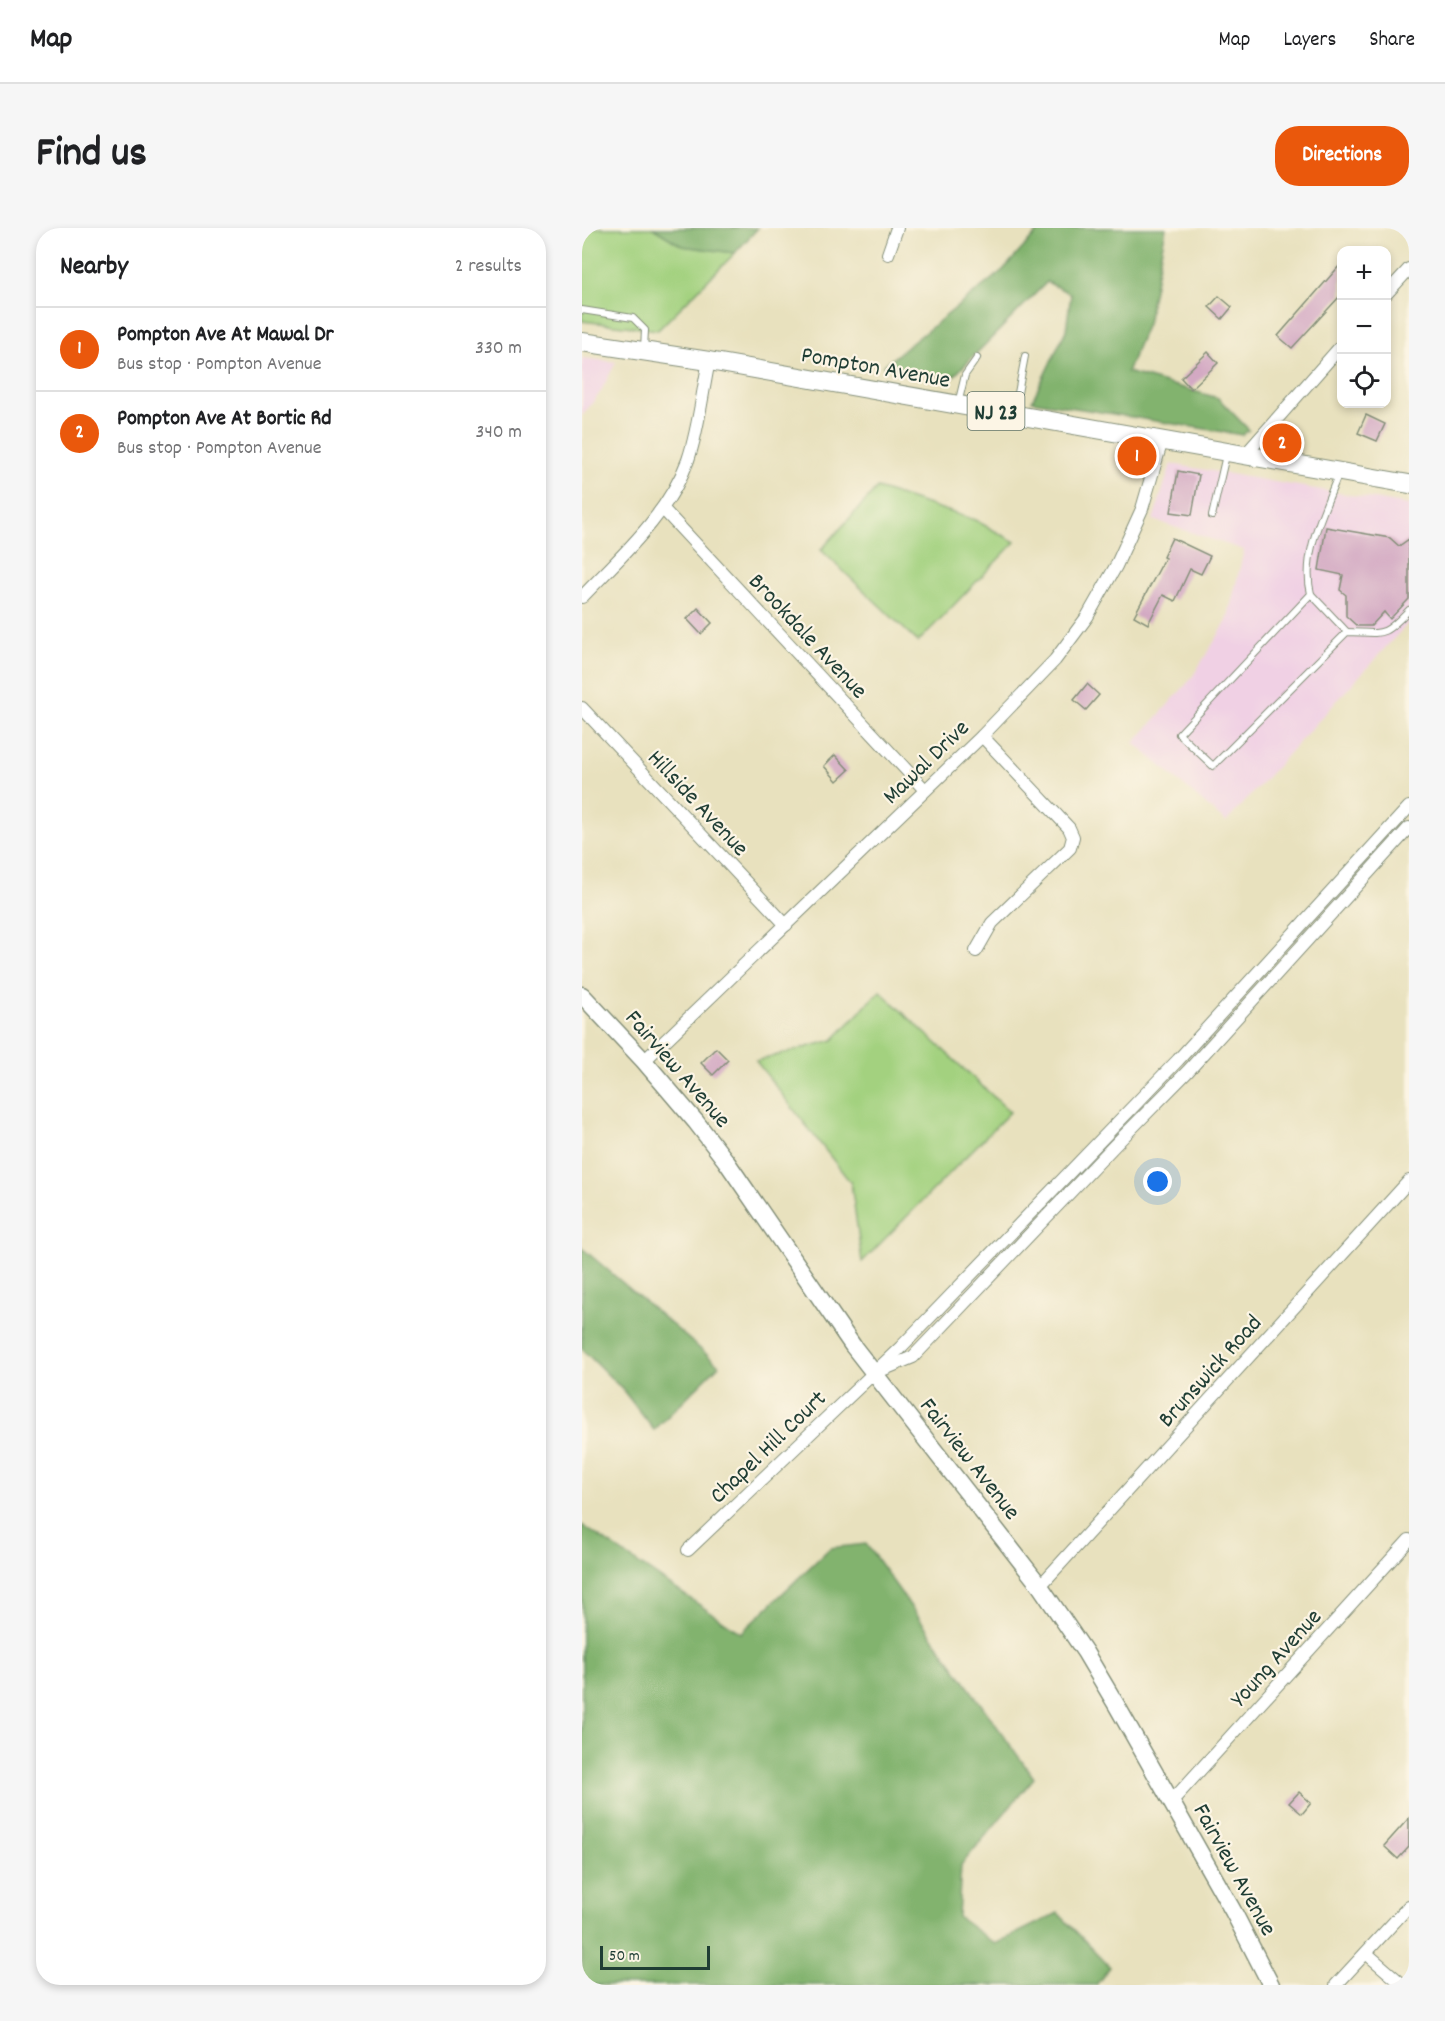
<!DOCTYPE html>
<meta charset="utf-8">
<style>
body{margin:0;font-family:Dekko,sans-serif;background:#f6f6f6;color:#202124}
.controls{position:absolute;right:18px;top:18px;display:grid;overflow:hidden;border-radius:12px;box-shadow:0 3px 9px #0003}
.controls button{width:54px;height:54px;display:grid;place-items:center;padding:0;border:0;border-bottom:2px solid #e0e0e0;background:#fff;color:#202124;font:30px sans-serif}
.scale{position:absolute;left:18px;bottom:15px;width:110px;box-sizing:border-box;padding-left:6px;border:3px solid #1f3d34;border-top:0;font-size:16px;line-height:21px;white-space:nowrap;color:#1f3d34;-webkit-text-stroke:4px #fcf5e5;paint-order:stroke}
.you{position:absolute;left:576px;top:954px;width:21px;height:21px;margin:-15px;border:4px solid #fff;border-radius:50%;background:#1a73e8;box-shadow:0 0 0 9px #1a73e833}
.badge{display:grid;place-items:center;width:39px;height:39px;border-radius:50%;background:#ea580c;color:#fff;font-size:20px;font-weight:700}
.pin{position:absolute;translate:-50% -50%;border:3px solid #fff;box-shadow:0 2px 6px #0006}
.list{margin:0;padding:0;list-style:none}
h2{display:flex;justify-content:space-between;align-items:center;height:78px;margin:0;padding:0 24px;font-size:26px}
h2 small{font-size:20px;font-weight:400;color:#757577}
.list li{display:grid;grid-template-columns:39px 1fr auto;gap:18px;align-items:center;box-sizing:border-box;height:84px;padding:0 24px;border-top:2px solid #e0e0e0}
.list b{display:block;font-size:22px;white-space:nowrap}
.list p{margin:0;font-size:20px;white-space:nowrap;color:#757577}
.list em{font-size:20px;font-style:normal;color:#757577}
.icon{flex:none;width:33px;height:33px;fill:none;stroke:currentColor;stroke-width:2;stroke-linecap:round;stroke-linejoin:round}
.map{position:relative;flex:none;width:827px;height:1757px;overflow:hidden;border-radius:24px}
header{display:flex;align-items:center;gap:36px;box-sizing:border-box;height:84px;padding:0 30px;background:#fff;border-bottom:2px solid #e0e0e0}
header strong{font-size:28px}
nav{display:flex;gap:33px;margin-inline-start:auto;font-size:21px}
.intro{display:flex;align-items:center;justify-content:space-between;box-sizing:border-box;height:144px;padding:0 36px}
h1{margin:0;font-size:42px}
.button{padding:15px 27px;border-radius:24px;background:#ea580c;color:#fff;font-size:21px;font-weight:700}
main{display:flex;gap:36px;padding:0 36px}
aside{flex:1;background:#fff;border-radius:24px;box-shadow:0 3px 9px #0003}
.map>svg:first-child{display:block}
.built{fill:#f0d0e4}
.green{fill:#a3d17f;stroke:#61875a;stroke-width:1.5}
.forest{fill:#82b36e;stroke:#507851;stroke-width:1.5}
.building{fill:#d3a9c3}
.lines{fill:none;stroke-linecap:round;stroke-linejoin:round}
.lane-casing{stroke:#848f79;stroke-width:8}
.street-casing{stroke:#848f79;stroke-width:14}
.secondary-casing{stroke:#848f79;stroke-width:19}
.primary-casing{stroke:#848f79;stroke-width:20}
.lane{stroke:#fff;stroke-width:6}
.street{stroke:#fff;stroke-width:12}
.secondary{stroke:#fff;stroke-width:16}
.primary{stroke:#fff;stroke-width:18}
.labels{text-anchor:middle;stroke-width:4.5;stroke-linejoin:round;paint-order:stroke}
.shield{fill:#fcf5e5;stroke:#617469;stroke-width:1.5}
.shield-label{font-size:22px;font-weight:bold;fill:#1f3d34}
.street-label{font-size:24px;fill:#1f3d34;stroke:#fcf5e5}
</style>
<header>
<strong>Map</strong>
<nav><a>Map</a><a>Layers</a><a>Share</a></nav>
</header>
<div class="intro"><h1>Find us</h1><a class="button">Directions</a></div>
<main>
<aside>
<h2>Nearby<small>2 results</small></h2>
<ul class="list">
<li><span class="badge">1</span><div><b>Pompton Ave At Mawal Dr</b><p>Bus stop · Pompton Avenue</p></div><em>330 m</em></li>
<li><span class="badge">2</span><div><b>Pompton Ave At Bortic Rd</b><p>Bus stop · Pompton Avenue</p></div><em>340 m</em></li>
</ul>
</aside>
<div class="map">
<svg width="827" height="1757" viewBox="0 0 827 1757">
<rect width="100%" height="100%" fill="#fcf5e5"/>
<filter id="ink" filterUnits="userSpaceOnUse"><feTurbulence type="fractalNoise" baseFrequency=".0167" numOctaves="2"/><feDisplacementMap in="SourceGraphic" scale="12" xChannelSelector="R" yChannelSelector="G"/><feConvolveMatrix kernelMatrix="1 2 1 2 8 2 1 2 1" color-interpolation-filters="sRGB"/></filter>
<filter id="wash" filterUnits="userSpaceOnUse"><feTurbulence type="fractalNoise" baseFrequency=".008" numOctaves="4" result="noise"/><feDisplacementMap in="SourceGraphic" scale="24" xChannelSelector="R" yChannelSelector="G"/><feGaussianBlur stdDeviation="1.35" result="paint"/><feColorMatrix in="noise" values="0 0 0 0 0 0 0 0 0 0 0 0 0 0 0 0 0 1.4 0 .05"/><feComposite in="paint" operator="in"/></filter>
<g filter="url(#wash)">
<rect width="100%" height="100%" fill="#e8e1be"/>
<g class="built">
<polygon points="0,130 34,134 18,165 0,188"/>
<polygon points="589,236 827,277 827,394 644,594 552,515 609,451 645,393 662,322 571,292"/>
</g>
<g class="green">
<polygon points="0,0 71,0 100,18 153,25 76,102 0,93"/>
<polygon points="295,260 393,292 433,314 336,414 239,322"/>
<polygon points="298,763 428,884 280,1034 269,955 174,833 251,812"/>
</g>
<g class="forest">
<polygon points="71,0 176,0 153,25 100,18"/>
<polygon points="459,0 584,0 565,96 545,144 636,170 667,202 660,207 450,173 484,102 489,66 465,54 370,150 301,138 421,42"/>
<polygon points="0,1020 137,1137 72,1202 40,1161 0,1121"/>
<polygon points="0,1297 159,1405 248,1320 284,1316 452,1550 379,1637 376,1689 413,1716 476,1685 528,1739 514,1757 2,1757 0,1748"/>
</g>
<g id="blocks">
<g class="building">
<polygon points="759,36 759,67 710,120 696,108"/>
<polygon points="637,68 650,79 640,91 627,79"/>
<polygon points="626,124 636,135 609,161 599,150"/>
<polygon points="784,187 803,196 795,213 776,205"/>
<polygon points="596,243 617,247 610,287 589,284"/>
<polygon points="744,299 808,310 817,318 827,311 827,371 808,391 802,384 789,398 775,398 764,388 764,367 758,362 761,347 737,342"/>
<polygon points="590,310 628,328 619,346 608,341 593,373 581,367 566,396 552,388 583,330 581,329"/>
<polygon points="116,380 130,395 119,406 105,391"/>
<polygon points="505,456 517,467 504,482 492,472"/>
<polygon points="253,527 267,542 255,553 242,538"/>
<polygon points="134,820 146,832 131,847 119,835"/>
<polygon points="717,1564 729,1575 720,1586 707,1575"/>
<polygon points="827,1590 827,1619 816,1631 802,1618"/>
</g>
</g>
</g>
<g filter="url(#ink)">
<use href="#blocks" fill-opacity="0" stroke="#848f79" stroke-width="1.5"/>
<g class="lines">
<defs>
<g id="lane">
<polyline points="0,82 51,90 63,102 62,120"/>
<polyline points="376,176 383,147 395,130"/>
<polyline points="432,186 443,128"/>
<path d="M 756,247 C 742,284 719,326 729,366 L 597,506 L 631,538 L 765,404 C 802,405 800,410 827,382"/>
<polyline points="630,288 644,227"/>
<polyline points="729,366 765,404"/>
</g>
<g id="street">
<polyline points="306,26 315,0"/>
<polyline points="804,66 827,41"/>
<polyline points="664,226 760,117"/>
<polyline points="81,281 343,562"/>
<path d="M 0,369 C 40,327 86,287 106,232 C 117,200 120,165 127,133"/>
<polyline points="0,480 204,697"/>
<polyline points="394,723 410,695 488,620 491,609 487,600 400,508"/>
<polyline points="62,833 400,508 473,432 505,389 534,338 560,281 580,212"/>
<polyline points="300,1142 331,1129 533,917 606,843 827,600"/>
<polyline points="106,1322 319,1119 596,832 827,579"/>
<polyline points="458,1358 827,953"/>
<polyline points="590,1573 827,1312"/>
<polyline points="784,1725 821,1757"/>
<polyline points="754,1757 827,1678"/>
</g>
<polyline id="secondary" points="0,767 62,833 114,894 144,933 271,1118 458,1358 503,1424 535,1478 651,1683 689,1757"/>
<polyline id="primary" points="0,114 127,133 827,256"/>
</defs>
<use href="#lane" class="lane-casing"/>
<use href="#street" class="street-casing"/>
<use href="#secondary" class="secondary-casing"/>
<use href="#primary" class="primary-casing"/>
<use href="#lane" class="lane"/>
<use href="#street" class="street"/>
<use href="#secondary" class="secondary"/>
<use href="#primary" class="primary"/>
</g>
</g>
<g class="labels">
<rect class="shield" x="385.5" y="164" width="57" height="38" rx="4.5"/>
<g class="shield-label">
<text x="414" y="191">NJ 23</text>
</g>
<g class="street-label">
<text transform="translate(294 138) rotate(10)" y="8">Pompton Avenue</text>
<text transform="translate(227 407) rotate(47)" y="8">Brookdale Avenue</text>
<text transform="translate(343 533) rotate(-44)" y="8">Mawal Drive</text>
<text transform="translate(117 574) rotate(47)" y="8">Hillside Avenue</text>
<text transform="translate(97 840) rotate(49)" y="8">Fairview Avenue</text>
<text transform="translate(627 1142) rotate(-48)" y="8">Brunswick Road</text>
<text transform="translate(185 1218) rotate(-44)" y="8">Chapel Hill Court</text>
<text transform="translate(389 1230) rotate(52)" y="8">Fairview Avenue</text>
<text transform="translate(693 1429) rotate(-48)" y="8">Young Avenue</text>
<text transform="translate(654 1641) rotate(61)" y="8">Fairview Avenue</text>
</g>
</g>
</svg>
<div class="controls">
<button>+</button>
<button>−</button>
<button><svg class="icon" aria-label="locate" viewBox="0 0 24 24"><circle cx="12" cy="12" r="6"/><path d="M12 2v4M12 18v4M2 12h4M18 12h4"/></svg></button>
</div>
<div class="scale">50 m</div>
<div class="you"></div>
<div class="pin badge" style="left:555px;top:228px">1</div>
<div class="pin badge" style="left:700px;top:215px">2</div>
</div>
</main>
